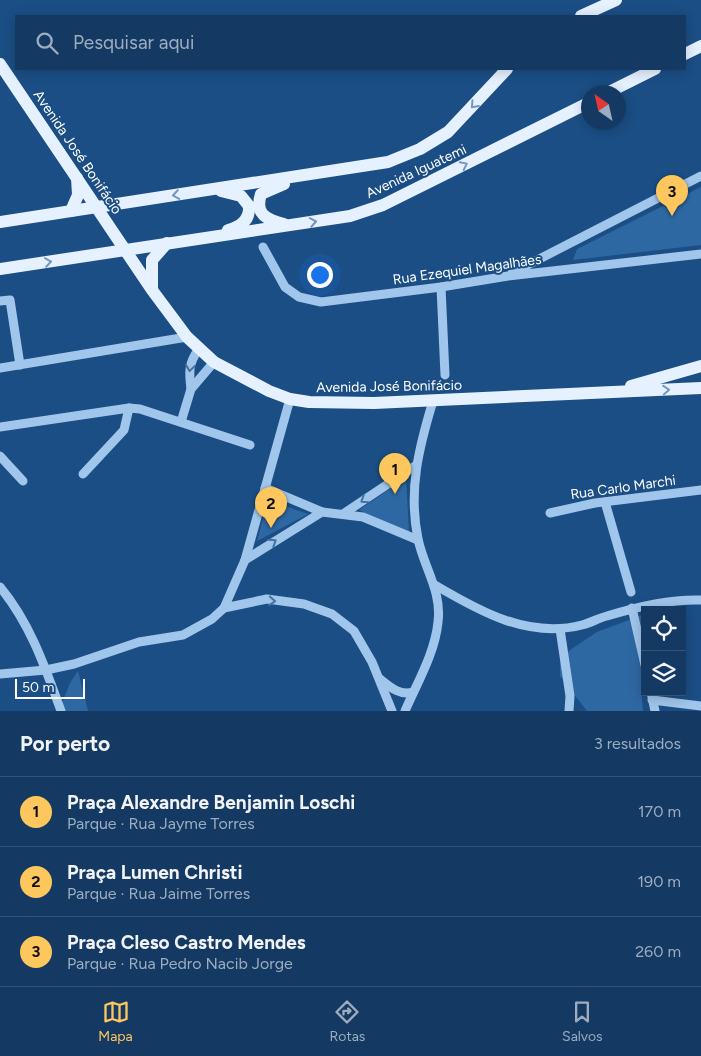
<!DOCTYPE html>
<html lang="pt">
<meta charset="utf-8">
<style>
body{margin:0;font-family:Figtree,sans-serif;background:#21456d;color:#f1f3f6}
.controls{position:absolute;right:15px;bottom:15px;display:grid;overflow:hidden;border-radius:0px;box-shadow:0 2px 12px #0003}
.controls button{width:45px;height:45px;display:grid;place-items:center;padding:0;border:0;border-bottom:1px solid #335478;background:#143a64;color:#f1f3f6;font:25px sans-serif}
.compass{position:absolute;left:581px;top:85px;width:45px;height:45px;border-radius:50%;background:#143a64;box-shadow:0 2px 12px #0003;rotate:326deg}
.scale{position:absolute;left:15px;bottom:12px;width:70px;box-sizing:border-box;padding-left:5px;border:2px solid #fff;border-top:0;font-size:14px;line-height:18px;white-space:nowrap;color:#fff;-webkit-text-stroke:4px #1b4e85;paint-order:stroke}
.you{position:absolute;left:319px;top:274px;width:18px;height:18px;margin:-12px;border:4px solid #fff;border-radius:50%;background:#1a73e8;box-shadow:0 0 0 8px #1a73e833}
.badge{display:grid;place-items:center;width:32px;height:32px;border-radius:50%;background:#fdc75d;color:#111;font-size:16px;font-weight:700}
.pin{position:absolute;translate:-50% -41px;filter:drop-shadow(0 1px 2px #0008)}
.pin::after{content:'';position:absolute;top:26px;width:18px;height:15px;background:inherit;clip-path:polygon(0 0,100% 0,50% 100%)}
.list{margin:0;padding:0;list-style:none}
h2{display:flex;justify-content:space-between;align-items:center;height:65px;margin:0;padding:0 20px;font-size:21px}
h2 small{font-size:16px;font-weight:400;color:#9dadbf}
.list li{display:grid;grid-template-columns:32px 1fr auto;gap:15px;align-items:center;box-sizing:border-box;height:70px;padding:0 20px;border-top:1px solid #335478}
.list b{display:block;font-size:19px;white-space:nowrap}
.list p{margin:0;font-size:16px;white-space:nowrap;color:#9dadbf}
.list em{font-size:16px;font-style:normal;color:#9dadbf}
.icon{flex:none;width:28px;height:28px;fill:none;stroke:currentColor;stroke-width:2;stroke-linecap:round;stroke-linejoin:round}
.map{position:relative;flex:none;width:701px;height:711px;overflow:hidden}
.search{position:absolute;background:#143a64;box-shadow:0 2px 12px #0003;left:15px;right:15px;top:15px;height:55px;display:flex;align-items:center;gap:12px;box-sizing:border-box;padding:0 18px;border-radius:0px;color:#9dadbf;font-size:19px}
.sheet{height:275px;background:#143a64}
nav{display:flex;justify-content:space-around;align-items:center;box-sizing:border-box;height:70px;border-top:1px solid #335478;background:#143a64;font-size:14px;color:#9dadbf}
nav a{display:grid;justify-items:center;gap:2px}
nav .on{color:#fdc75d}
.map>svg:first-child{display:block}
.green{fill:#2e68a3}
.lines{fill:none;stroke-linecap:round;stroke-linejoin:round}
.minor{stroke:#a1c6eb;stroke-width:9}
.major{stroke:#e6f1ff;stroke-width:12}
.oneway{stroke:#7697bc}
.oneway2{stroke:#4372a4}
.labels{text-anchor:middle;stroke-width:4;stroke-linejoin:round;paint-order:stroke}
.street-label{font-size:14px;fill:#fff;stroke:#1b4e85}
</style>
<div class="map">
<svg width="701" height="711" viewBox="0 0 701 711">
<rect width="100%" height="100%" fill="#1b4e85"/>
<g class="green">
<polygon points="701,187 701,245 573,260 577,249"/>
<polygon points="406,478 409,532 359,510"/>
<polygon points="268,500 308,514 257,541"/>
<polygon points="645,614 645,661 641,687 643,711 587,711 560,676 560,660 570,650 597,632"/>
<polygon points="78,671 88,711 59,711 70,683"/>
</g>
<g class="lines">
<g class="minor">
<polyline points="263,247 285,287 299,297 321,302 441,287 508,276 701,254"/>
<polyline points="512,273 701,176"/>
<polyline points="441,287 445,375"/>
<polyline points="0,301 10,300 20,365"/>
<polyline points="0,368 187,337"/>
<path d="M 191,389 C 189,373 188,363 199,349"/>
<polyline points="181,422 191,389 214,362"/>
<polyline points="0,427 129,408 140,409 250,445"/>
<polyline points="0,456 23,481"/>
<polyline points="83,474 124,430 129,408"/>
<polyline points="265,488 322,512"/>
<polyline points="605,502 631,592"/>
<polyline points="550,513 595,503 701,490"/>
<polyline points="343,514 415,466"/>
<polyline points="245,560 322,512 363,517 418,540"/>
<path d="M 435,585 C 479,611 528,639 582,625 C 590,623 599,618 607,616 C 636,607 670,599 701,600"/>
<path d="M 0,587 C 30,623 45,667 61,711"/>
<polyline points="224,608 245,560 290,399"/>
<polyline points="632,608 645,665"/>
<polyline points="560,629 570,696 569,711"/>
<polyline points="0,674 46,670 74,664 139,642 183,635 212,619 224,608 267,599 304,604 332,614 354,631 372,662 392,711"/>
<path d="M 380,679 C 390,687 400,696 413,692"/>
<polyline points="651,692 655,711"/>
<polyline points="652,700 701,706"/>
<path d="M 405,711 C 417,683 435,653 438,622 C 442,591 424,568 418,539 C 408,490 419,447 433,401"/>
</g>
<g class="major">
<polyline points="581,16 616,0"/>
<polyline points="685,54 701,46"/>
<polyline points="0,64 152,290 187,337 214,362 269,391 290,399 309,402 374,403 701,388"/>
<polyline points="609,92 655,69"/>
<path d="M 221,191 L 241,196 L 249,206 C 250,220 241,227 228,230"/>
<polyline points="71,211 78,195 77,178"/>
<polyline points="0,222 388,162 420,149 448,132 507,69"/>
<path d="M 284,224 C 268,220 254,215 261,194 L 284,184"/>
<polyline points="0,269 350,216 383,205 588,103"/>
<polyline points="152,288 152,260 167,243"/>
<polyline points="631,386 701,366"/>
</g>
</g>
<defs><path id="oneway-chevron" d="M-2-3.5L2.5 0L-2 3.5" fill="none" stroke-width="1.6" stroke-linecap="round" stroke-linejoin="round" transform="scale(1.25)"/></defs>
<g class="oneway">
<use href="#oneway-chevron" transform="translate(474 105) rotate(132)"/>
<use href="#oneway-chevron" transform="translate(464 165) rotate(-26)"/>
<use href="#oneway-chevron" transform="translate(176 195) rotate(171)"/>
<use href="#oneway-chevron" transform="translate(313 222) rotate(-10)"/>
<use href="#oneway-chevron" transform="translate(48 262) rotate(-8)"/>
<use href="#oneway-chevron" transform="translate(666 390) rotate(-4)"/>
</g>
<g class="oneway2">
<use href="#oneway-chevron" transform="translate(190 368) rotate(98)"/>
<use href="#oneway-chevron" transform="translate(364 500) rotate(147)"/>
<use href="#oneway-chevron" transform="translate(273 542) rotate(-33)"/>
<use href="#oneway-chevron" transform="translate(272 601) rotate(4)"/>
</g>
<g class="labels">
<g class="street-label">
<text transform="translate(78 152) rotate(56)" y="5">Avenida José Bonifácio</text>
<text transform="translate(416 171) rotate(-25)" y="5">Avenida Iguatemi</text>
<text transform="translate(467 269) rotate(-8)" y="5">Rua Ezequiel Magalhães</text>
<text transform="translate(389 386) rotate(-1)" y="5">Avenida José Bonifácio</text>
<text transform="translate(623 487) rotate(-8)" y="5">Rua Carlo Marchi</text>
</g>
</g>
</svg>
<div class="controls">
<button><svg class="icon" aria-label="locate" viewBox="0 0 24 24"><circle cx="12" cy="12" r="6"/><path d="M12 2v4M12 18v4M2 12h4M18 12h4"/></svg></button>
<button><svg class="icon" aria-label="layers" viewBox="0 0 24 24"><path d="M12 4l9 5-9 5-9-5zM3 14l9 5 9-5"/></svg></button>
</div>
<svg class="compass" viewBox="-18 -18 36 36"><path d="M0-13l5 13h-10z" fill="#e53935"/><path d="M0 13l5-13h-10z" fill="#9dadbf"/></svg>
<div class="scale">50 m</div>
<div class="you"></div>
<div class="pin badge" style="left:395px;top:494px">1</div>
<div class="pin badge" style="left:271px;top:528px">2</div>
<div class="pin badge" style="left:672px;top:216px">3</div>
<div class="search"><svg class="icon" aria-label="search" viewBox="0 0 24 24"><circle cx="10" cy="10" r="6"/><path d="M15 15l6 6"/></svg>Pesquisar aqui</div>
</div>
<section class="sheet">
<h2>Por perto<small>3 resultados</small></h2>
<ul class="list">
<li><span class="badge">1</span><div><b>Praça Alexandre Benjamin Loschi</b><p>Parque · Rua Jayme Torres</p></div><em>170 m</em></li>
<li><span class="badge">2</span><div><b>Praça Lumen Christi</b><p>Parque · Rua Jaime Torres</p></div><em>190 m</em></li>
<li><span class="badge">3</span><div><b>Praça Cleso Castro Mendes</b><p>Parque · Rua Pedro Nacib Jorge</p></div><em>260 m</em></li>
</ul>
</section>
<nav>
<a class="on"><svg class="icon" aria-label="map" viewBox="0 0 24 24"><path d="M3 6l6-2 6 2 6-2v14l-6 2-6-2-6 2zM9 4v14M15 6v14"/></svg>Mapa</a>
<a><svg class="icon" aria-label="directions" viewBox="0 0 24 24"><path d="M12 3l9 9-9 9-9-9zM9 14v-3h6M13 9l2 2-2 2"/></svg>Rotas</a>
<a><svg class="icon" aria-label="saved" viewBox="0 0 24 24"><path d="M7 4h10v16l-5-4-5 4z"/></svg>Salvos</a>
</nav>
